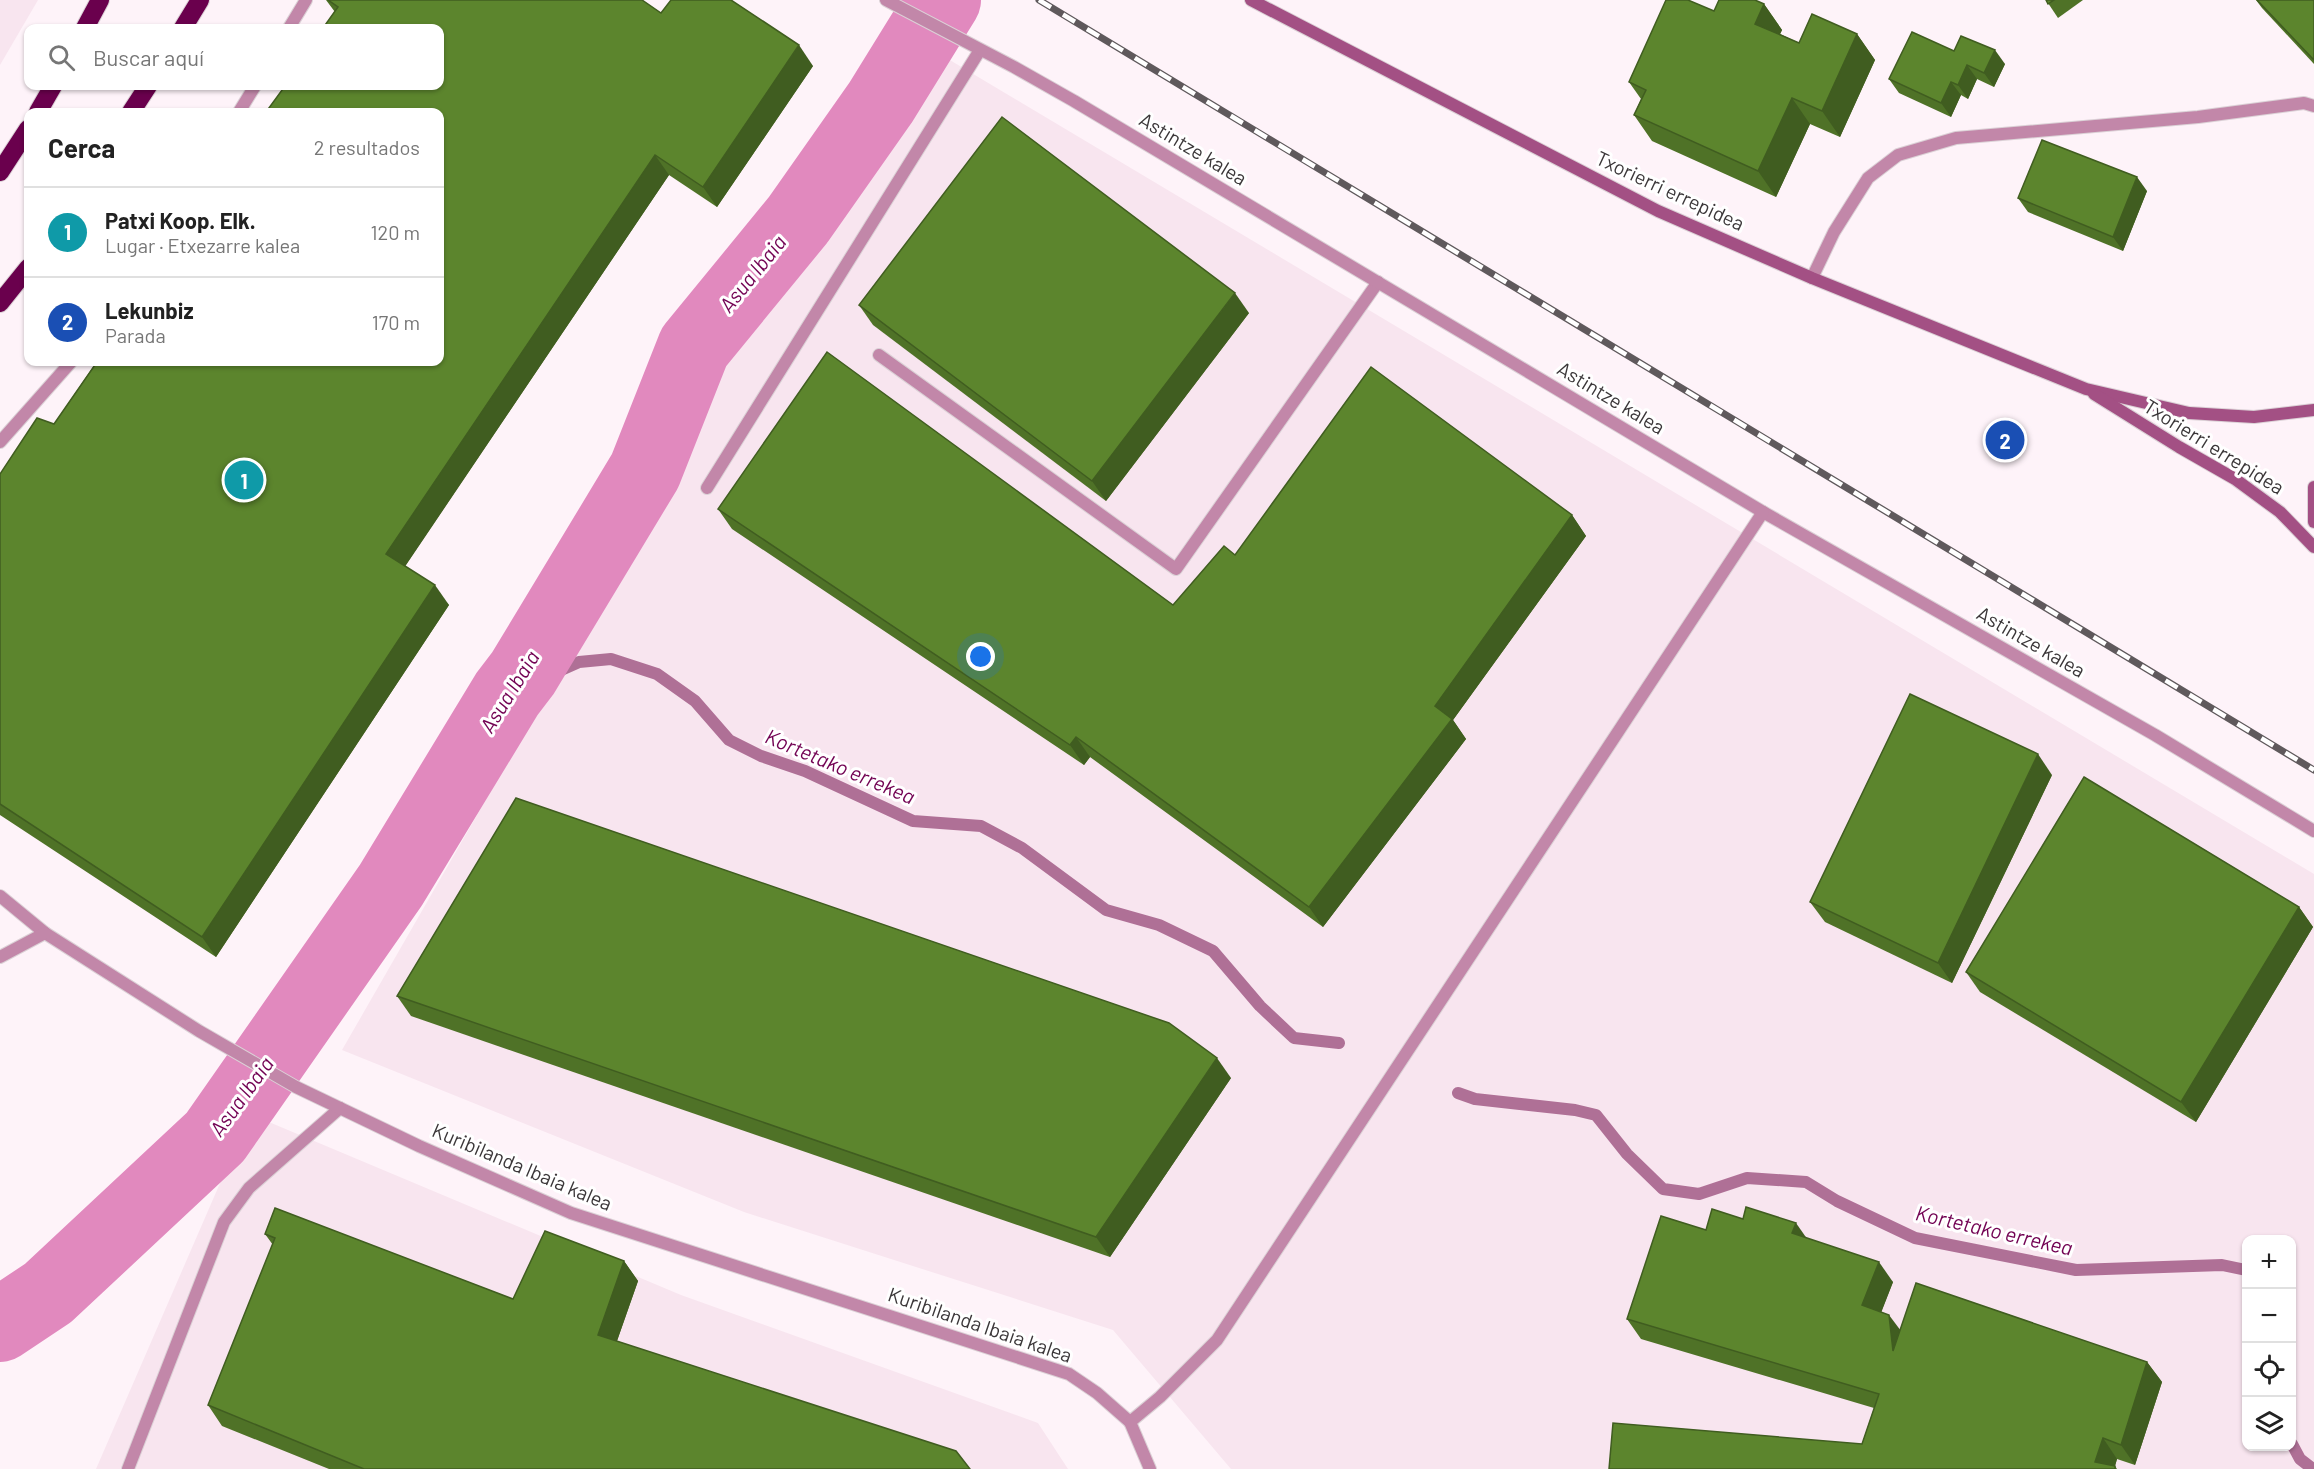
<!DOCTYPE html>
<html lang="es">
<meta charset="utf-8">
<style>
body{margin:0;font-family:Barlow,sans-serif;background:#f6f6f6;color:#222}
.controls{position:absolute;right:18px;bottom:18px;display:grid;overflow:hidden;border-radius:12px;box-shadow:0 2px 4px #0004}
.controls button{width:54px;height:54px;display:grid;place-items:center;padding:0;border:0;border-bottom:2px solid #e0e0e0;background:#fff;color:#222;font:30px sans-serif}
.you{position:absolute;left:981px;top:657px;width:21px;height:21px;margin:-15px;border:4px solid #fff;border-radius:50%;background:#1a73e8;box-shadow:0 0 0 9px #1a73e833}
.badge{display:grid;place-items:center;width:39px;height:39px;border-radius:50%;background:#7c3aed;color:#fff;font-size:20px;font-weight:700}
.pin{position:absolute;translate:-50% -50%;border:3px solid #fff;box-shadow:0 2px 6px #0006}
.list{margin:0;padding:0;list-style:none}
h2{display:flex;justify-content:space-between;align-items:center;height:78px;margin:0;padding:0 24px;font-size:26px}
h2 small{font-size:20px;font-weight:400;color:#767676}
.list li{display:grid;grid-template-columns:39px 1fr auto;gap:18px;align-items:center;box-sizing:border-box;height:90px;padding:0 24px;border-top:2px solid #e0e0e0}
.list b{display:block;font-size:22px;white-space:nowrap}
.list p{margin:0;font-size:20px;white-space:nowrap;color:#767676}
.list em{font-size:20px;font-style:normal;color:#767676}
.icon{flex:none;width:33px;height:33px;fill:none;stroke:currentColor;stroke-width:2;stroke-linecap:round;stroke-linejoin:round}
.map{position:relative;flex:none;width:2314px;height:1469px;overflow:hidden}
.search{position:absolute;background:#fff;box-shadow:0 2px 4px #0004;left:24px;top:24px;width:420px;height:66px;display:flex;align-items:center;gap:15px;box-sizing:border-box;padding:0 21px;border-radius:12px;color:#767676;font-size:22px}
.panel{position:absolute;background:#fff;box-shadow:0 2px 4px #0004;left:24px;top:108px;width:420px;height:258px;border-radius:12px}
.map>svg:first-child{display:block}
.built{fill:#f8e5ef;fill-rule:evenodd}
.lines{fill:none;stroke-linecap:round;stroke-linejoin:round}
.stream{stroke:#af7096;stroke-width:12}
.river{stroke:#e189be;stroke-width:74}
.lane-casing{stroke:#dbd1d6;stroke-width:14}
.street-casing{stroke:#dbd1d6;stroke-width:14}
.secondary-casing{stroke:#dbd1d6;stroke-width:14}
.highway-casing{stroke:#dbd1d6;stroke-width:20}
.lane{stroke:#c287a9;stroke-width:12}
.street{stroke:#c287a9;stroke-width:12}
.secondary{stroke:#a35084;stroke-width:12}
.highway{stroke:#6a004d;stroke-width:18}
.rail-casing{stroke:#5f595c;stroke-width:7}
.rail{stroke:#fff;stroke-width:4.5;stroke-dasharray:14;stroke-linecap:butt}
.wall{fill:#4f7227}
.shaded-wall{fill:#405d20}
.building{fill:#5c852d;stroke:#405d20;stroke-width:1.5}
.labels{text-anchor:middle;stroke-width:6;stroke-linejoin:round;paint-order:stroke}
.street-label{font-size:20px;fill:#3b3739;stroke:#fff}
.water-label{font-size:21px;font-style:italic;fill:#720253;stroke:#fff}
</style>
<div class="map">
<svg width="2314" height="1469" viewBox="0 0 2314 1469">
<rect width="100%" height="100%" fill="#fef3f9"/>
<g class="built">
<polygon points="0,0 38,0 0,65"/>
<path d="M 928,47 L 2314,874 L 2314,1469 L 1231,1469 L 1113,1330 L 744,1212 L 342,1050 L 569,655 L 613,570 L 697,386 L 739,306 L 823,192 L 861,153 L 899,101 ZM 2246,1240 L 2292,1240 L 2292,1446 L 2246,1446 Z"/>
<polygon points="250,1114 681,1295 1038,1423 1068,1469 96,1469"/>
</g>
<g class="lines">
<g class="stream">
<polyline points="507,694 579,662 611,659 657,674 695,701 729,740 761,756 805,771 913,821 981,826 1022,848 1106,910 1159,925 1213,951 1260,1006 1294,1038 1339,1043"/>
<polyline points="1458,1093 1475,1099 1575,1110 1596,1115 1627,1154 1663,1189 1699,1194 1747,1178 1806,1182 1837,1201 1915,1238 2076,1270 2222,1265 2246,1270"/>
<polyline points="2292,1444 2300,1459 2313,1469"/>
</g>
<polyline class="river" points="0,1325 48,1293 215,1137 391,885 507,694 523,673 645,471 694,347 798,220 881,102 944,0"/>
<defs>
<g id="lane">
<polyline points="879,355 1176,569 1378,282"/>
<polyline points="707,488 980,50"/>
<polyline points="128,1469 224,1222 249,1188 340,1108"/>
</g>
<g id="street">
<polyline points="886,0 1014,67 1074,101 1763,512 2155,735 2314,831"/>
<polyline points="289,28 306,0"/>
<polyline points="239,112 255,86"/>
<polyline points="1812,278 1834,232 1868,178 1898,155 1956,138 2198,117 2304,103 2314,106"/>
<polyline points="0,442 71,362"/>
<polyline points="0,896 45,933 199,1031 296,1087 419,1146 571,1213 1069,1374 1097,1393 1130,1422"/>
<polyline points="0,957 45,933"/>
<polyline points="1150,1469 1130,1422 1160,1397 1217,1340 1763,512"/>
</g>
<g id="secondary">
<polyline points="1251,0 1658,211 1812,278 2086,389 2189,413 2254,417 2314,410"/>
<polyline points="2094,394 2179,447 2235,479 2280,512 2314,547"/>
<polyline points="2314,487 2314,522"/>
</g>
<g id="highway">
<polyline points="85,28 100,0"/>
<polyline points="183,28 200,0"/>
<polyline points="38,112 53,86"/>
<polyline points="131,112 148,86"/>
<polyline points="0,172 28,129"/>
<polyline points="0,303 28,268"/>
</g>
</defs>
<use href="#lane" class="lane-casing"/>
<use href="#street" class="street-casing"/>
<use href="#secondary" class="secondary-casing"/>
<use href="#highway" class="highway-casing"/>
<use href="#lane" class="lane"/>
<use href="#street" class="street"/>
<use href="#secondary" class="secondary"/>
<use href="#highway" class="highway"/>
<defs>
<polyline id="rail" points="1039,0 2314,770"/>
</defs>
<use href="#rail" class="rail-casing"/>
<use href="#rail" class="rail"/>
</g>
<g class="wall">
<polygon points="326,0 642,0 661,13 813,66 717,207 669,175 405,566 449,605 216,957 0,815 0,474 54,424 335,12"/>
<polygon points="2046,0 2083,0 2058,18"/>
<polygon points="2256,0 2314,0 2314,64 2262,8"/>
<polygon points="1764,4 1782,30 1780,34 1799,43 1857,34 1875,60 1840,137 1810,124 1776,197 1652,141 1634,115 1641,99 1629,82 1714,11"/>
<polygon points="1954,51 2005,64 1994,87 1977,79 1968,99 1961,95 1951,117 1899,93 1889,79"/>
<polygon points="2147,191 2123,251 2028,212 2018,198"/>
<polygon points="859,305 1249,313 1106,501 873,325"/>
<polygon points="718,509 1173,605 1572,515 1586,536 1453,720 1466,739 1323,927 1090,757 1084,765 732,529"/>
<polygon points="2052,775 1952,983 1825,922 1810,902"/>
<polygon points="2299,907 2313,927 2196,1122 1980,992 1966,972"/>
<polygon points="397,996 1231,1078 1110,1257 411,1016"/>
<polygon points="1743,1219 1806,1238 1893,1282 1881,1312 1900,1330 2147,1362 2162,1382 2135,1465 2117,1459 2115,1466 2117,1469 1609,1469 1862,1444 1874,1408 1641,1339 1627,1319 1706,1230"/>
<polygon points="265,1234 513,1299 624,1261 638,1281 617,1341 970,1469 329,1469 222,1426 208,1405 273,1245"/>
</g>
<g class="shaded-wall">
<polygon points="1764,4 1782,30 1773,49 1755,24"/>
<polygon points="1857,34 1875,60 1840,137 1822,111"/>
<polygon points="799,45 813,66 717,207 703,187"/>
<polygon points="1995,50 2005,64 1994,87 1984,73"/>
<polygon points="1967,65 1977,79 1968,99 1958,85"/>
<polygon points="1951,82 1961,95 1951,117 1941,103"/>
<polygon points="1792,98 1810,124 1776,197 1758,171"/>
<polygon points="655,155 669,175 400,574 386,554"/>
<polygon points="2137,177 2147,191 2123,251 2113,237"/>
<polygon points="1235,293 1249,313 1106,501 1092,481"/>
<polygon points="1572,515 1586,536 1453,720 1466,739 1323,927 1309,907 1435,706"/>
<polygon points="435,585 449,605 216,957 202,937"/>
<polygon points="1076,737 1090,757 1084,765 1070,745"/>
<polygon points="2038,754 2052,775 1952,983 1938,963"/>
<polygon points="2299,907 2313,927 2196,1122 2181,1102"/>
<polygon points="1217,1058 1231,1078 1110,1257 1096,1237"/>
<polygon points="1796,1223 1810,1243 1792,1233"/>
<polygon points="624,1261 638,1281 612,1355 598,1335"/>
<polygon points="1879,1262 1893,1282 1876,1326 1862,1305"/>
<polygon points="1889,1315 1904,1335 1893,1351"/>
<polygon points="2147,1362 2162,1382 2135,1465 2121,1445"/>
<polygon points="2103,1438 2117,1459 2114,1469 2095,1462"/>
</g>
<g class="building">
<polygon points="328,0 642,0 661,13 671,0 731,0 799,45 703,187 655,155 386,554 435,585 202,937 0,804 0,474 37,418 54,424 97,362 440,362 440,112 266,112 285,86 440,86 440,28 323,28 338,7"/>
<polygon points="1666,0 1688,0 1714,11 1719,0 1755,0 1764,4 1755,24 1799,43 1812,14 1857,34 1822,111 1792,98 1758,171 1634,115 1646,90 1629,82"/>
<polygon points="2046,0 2054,0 2048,4"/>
<polygon points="2257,0 2314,0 2314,60"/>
<polygon points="1912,32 1954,51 1961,36 1995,50 1984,73 1967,65 1958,85 1951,82 1941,103 1889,79"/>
<polygon points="1002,117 1235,293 1092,481 859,305"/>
<polygon points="2042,140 2137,177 2113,237 2018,198"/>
<polygon points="827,352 1173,605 1224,546 1235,555 1371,367 1572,515 1435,706 1452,719 1309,907 1076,737 1070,745 718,509"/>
<polygon points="1910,694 2038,754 1938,963 1810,902"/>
<polygon points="2084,777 2299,907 2181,1102 1966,972"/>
<polygon points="516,798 1169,1023 1217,1058 1096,1237 397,996"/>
<polygon points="1746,1207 1796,1223 1792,1233 1879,1262 1862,1305 1889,1315 1893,1351 1916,1283 2147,1362 2121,1445 2103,1438 2095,1462 2115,1466 2115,1469 1609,1469 1613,1423 1862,1444 1879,1394 1627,1319 1661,1216 1706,1230 1712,1209 1743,1219"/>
<polygon points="275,1208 513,1299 545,1231 624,1261 598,1335 956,1451 970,1469 364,1469 208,1405 275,1238 265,1234"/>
</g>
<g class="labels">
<g class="street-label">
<text transform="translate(1193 149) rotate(31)" y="7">Astintze kalea</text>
<text transform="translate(1670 191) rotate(25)" y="7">Txorierri errepidea</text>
<text transform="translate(1611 398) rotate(31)" y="7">Astintze kalea</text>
<text transform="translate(2214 447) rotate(32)" y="7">Txorierri errepidea</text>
<text transform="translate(2031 642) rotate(30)" y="7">Astintze kalea</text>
<text transform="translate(522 1167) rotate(23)" y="7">Kuribilanda Ibaia kalea</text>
<text transform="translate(980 1325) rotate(19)" y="7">Kuribilanda Ibaia kalea</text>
</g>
<g class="water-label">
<text transform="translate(753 274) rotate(-51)" y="7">Asua Ibaia</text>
<text transform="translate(510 692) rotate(-58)" y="7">Asua Ibaia</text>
<text transform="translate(840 767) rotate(23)" y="7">Kortetako errekea</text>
<text transform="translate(242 1097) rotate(-54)" y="7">Asua Ibaia</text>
<text transform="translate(1994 1231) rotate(13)" y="7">Kortetako errekea</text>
</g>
</g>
</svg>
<div class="controls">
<button>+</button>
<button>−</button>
<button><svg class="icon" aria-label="locate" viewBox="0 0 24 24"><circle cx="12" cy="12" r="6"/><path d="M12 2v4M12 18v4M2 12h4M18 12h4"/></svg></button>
<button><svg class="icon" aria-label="layers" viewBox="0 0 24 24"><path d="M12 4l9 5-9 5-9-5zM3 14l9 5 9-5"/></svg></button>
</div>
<div class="you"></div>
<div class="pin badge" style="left:244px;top:480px;background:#0f9aa8">1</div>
<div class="pin badge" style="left:2005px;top:440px;background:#1a4fb4">2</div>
<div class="search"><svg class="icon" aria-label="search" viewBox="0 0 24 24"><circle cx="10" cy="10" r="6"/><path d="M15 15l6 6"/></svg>Buscar aquí</div>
<section class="panel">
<h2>Cerca<small>2 resultados</small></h2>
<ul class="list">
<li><span class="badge" style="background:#0f9aa8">1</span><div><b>Patxi Koop. Elk.</b><p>Lugar · Etxezarre kalea</p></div><em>120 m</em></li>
<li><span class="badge" style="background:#1a4fb4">2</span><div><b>Lekunbiz</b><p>Parada</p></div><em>170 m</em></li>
</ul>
</section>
</div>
